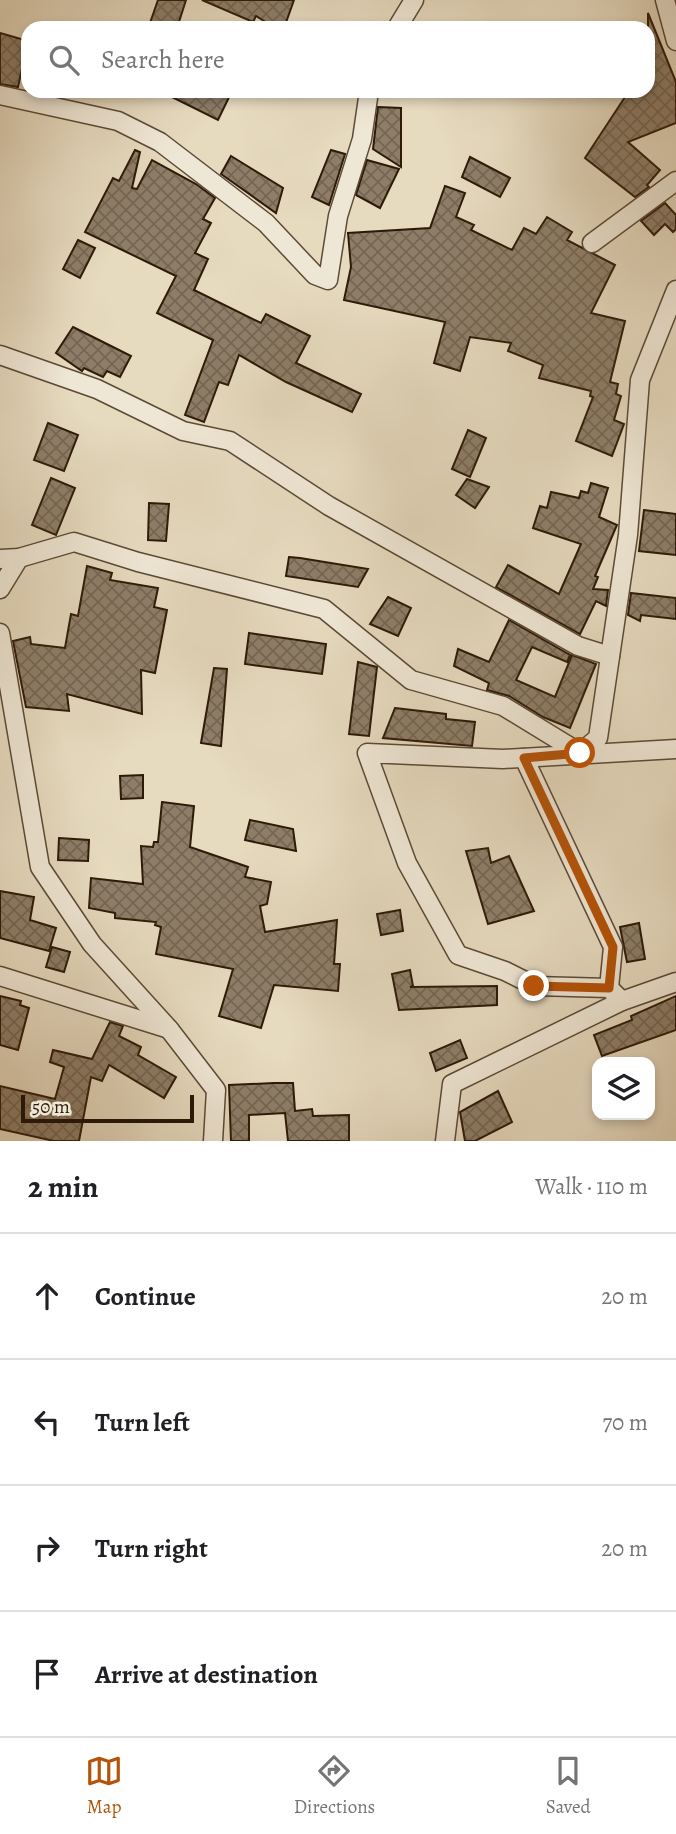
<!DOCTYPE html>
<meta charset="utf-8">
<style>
body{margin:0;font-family:Alegreya,serif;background:#f2f2f2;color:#202124}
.controls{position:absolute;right:21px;bottom:21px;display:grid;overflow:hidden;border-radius:14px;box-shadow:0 4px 10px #0003}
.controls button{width:63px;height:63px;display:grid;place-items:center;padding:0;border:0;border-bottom:2px solid #e0e0e0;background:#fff;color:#202124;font:35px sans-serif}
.scale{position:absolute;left:21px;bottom:18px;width:173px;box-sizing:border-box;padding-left:7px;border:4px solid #2e1a09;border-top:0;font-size:19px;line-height:24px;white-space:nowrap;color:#2e1a09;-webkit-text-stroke:5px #efe7d5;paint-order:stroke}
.stop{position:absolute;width:21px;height:21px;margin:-16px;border:5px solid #b45309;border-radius:50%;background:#fff}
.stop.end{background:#b45309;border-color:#fff;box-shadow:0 2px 7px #0008}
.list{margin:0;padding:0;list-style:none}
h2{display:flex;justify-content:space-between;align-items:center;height:91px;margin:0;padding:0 28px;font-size:30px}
h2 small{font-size:23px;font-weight:400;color:#757577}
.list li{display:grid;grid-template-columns:46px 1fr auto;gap:21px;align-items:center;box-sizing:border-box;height:126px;padding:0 28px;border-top:2px solid #e0e0e0}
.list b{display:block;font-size:26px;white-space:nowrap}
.list em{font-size:23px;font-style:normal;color:#757577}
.icon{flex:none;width:38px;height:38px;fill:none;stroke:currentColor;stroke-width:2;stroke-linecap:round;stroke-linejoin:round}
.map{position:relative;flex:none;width:676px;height:1141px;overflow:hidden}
.search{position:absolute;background:#fff;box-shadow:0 4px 10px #0003;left:21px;right:21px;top:21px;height:77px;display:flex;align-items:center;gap:18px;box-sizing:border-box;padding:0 24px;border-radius:21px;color:#757577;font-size:26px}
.sheet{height:595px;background:#fff}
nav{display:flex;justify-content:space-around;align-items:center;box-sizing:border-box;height:98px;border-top:2px solid #e0e0e0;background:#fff;font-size:19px;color:#757577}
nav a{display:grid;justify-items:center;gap:4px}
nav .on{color:#b45309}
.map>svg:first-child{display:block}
.building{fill:url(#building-cross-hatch);stroke:#2e1a09;stroke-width:2}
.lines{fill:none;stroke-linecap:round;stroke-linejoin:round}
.minor-casing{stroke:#5c4a36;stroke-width:21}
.minor{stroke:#efe7d5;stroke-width:18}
.route{stroke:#b45309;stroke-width:9}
</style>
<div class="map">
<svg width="676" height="1141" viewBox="0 0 676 1141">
<defs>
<pattern id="building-cross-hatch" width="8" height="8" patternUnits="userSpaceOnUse" patternTransform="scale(1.75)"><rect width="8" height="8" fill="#8e7e68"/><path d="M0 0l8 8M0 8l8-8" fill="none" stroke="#746654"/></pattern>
</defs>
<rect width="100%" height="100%" fill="#e6dabf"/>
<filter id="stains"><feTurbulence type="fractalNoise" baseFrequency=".00286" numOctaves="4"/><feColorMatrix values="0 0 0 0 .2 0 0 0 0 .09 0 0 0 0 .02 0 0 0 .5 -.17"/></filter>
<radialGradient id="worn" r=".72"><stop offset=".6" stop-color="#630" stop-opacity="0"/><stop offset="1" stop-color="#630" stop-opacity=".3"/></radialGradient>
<g class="building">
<polygon points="158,0 186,0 177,28 150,23"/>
<polygon points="202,0 294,0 284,28 275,28 256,16 253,22"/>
<polygon points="648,13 676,82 676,123 628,142 660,170 647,185 649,187 635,197 585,158 629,91 648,91"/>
<polygon points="0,33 28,41 18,87 0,84"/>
<polygon points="160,91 232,91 218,120"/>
<polygon points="378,107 401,108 401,167 373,149"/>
<polygon points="135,150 140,152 132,188 137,189 152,160 196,184 215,198 203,219 211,223 195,253 208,259 194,290 261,323 266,314 310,336 296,363 361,394 352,412 286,382 239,355 228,385 219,382 204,422 185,415 213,340 157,313 176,276 85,232 113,178 119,181"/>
<polygon points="331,150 345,154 329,205 312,197"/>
<polygon points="231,156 283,188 276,213 221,174"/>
<polygon points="470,157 510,178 500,197 462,177"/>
<polygon points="367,160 399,169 380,208 356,195"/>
<polygon points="445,186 465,193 456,217 474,225 471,230 512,250 524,228 536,234 547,217 572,232 567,240 615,265 591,313 625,321 610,382 618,384 616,394 621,396 614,420 624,424 612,456 576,441 593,397 590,396 591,391 539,378 543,365 508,351 511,343 470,337 460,371 434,363 445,322 344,300 351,267 348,233 430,228"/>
<polygon points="665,203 676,215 676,229 673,232 665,224 654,235 641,221"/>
<polygon points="78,240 95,248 80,278 63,269"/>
<polygon points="73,327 131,356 120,377 107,371 103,377 84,368 82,371 56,353"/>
<polygon points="48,423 78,435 64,471 34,460"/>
<polygon points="468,430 486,438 470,477 452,469"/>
<polygon points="51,478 75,488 56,535 32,525"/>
<polygon points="467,479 489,487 475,508 456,495"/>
<polygon points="591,483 608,488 599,517 617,525 595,576 598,577 593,589 608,590 606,606 596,601 580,634 496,587 508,565 559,594 581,544 533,528 540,506 547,508 551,492 579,498 581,491 588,493"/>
<polygon points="149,503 169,504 166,541 148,540"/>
<polygon points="644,510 676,514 676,555 639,551"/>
<polygon points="289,557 300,558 368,569 358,587 286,576"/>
<polygon points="87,566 112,573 110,580 158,588 154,607 167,610 155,673 141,670 142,714 67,694 69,711 26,707 13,641 30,637 31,644 65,648 71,614 78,616"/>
<polygon points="631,593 676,598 676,619 641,615 640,621 628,615"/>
<polygon points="388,597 411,608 398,636 370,624"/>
<polygon points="509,620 570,655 567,662 532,647 516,680 555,697 572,655 596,664 570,728 543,717 509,696 487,690 489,683 454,666 458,649 489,662"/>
<polygon points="249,633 326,644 322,674 245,664"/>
<polygon points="358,662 377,667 369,736 349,734"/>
<polygon points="214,668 227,669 221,746 201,743"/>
<polygon points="395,708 446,714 446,719 475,722 472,746 383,738"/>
<polygon points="143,775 143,798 121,799 120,776"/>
<polygon points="162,802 194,806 190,847 248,867 245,877 271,882 267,904 260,906 265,932 337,920 334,964 340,964 338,991 274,985 261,1028 219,1016 233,969 156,954 161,927 155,925 156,922 115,918 115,913 89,908 91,878 143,884 141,846 153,847 154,842 158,842"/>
<polygon points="250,820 293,829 296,851 245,840"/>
<polygon points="59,838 89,840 88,861 58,860"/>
<polygon points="488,848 491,863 509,856 534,911 488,924 466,851"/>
<polygon points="0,891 34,897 30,920 56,928 49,951 0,938"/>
<polygon points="400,910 403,931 381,935 377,914"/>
<polygon points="639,923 645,959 627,962 620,927"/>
<polygon points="52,947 70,952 64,972 46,967"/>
<polygon points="410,970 413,986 410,987 497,986 497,1005 399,1010 392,974"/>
<polygon points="0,996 21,1001 20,1005 29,1008 18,1050 0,1045"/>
<polygon points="676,996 676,1030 602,1056 594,1035 632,1020 631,1016"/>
<polygon points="110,1022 123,1026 119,1036 141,1047 138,1055 176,1077 164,1098 109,1065 102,1081 91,1077 79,1141 54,1141 0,1129 0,1086 55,1099 64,1067 50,1062 53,1050 92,1059"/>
<polygon points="460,1040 467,1058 436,1071 430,1053"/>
<polygon points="274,1083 293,1083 295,1111 312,1109 313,1116 349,1115 349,1141 288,1141 285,1113 249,1115 249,1141 231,1141 229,1085"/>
<polygon points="498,1091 512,1122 475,1141 465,1141 460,1112"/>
</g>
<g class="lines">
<defs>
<g id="minor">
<polyline points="665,0 676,41"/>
<polyline points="397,28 414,0"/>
<polyline points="0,95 118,121 160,142 266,223 315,275 328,280 338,216 362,139 369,91"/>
<polyline points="592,243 676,181"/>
<polyline points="0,355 97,389 183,431 230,441 329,506 578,646 610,656"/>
<polyline points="0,559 19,558 74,542 138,562 324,609 411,680 503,706 580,753 598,738 628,535 640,380 676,290"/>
<polyline points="0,589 19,558"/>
<polyline points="0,633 40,867 92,944 169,1029 216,1090 213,1141"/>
<polyline points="524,758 613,947 609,988"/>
<polyline points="0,976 169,1029"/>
<polyline points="622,1001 676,982"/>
<polyline points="445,1141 452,1084 622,1001 609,988 535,986 505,971 458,955 407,863 367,753 503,759 676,749"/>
</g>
</defs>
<use href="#minor" class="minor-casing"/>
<use href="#minor" class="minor"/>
</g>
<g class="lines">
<polyline class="route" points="534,986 609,988 613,947 524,758 580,753"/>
</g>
<rect width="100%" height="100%" filter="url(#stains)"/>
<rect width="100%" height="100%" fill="url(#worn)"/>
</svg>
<div class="controls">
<button><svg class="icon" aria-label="layers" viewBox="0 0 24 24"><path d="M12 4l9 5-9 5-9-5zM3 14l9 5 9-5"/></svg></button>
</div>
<div class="scale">50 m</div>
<div class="stop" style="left:580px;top:753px"></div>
<div class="stop end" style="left:534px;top:986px"></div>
<div class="search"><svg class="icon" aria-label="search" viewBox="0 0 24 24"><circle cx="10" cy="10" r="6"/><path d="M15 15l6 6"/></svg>Search here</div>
</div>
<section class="sheet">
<h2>2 min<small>Walk · 110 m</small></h2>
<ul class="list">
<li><svg class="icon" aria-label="ahead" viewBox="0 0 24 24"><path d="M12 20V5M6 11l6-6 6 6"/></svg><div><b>Continue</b></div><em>20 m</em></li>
<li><svg class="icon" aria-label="left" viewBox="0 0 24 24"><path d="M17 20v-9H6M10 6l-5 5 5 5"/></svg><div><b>Turn left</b></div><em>70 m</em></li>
<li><svg class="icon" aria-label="right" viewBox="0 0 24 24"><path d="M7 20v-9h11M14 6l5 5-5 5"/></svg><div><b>Turn right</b></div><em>20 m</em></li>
<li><svg class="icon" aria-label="arrive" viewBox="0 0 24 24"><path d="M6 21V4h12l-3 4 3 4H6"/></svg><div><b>Arrive at destination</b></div></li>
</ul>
</section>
<nav>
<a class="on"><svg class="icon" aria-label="map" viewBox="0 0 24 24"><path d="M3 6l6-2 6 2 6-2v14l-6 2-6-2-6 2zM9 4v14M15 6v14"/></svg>Map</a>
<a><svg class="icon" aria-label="directions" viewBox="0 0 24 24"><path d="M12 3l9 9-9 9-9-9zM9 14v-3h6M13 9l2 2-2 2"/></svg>Directions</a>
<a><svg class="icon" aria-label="saved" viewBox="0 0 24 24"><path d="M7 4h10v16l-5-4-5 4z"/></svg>Saved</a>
</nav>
